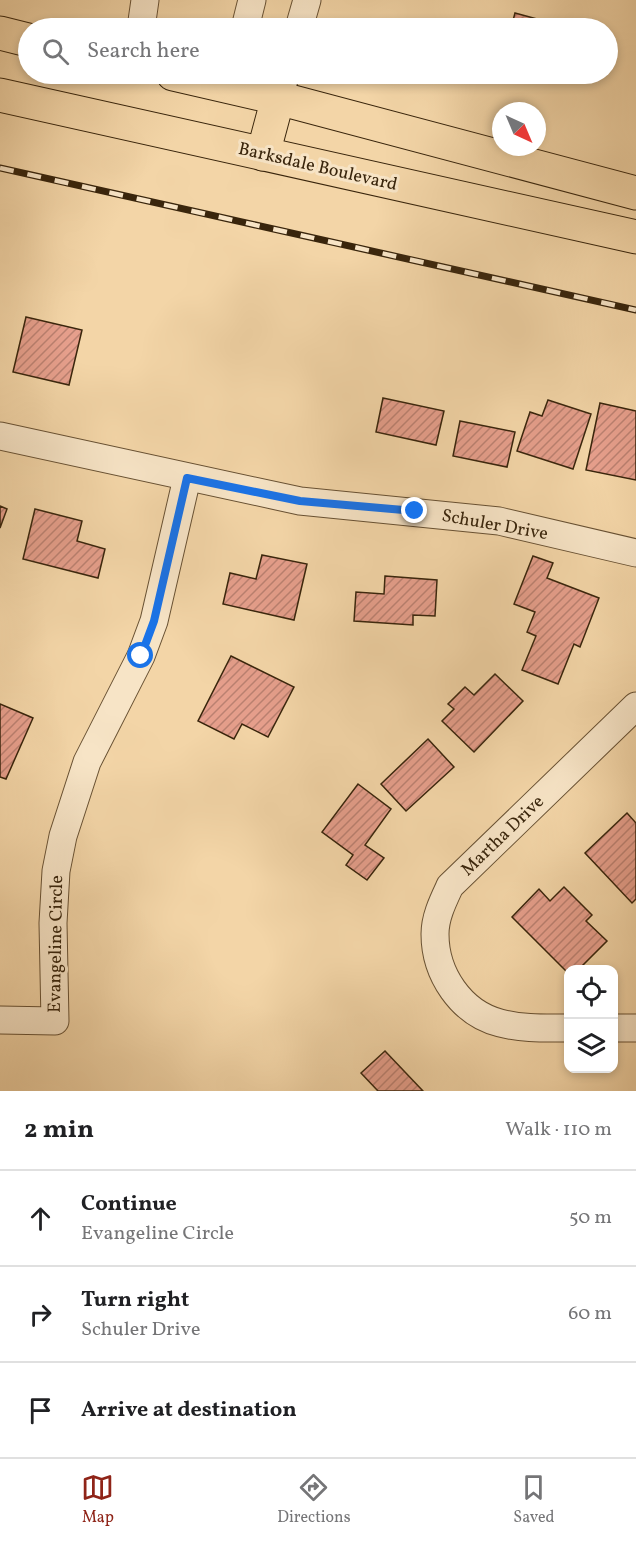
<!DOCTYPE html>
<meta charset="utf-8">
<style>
body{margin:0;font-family:Vollkorn,serif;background:#f2f2f2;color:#202124}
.controls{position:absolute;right:18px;bottom:18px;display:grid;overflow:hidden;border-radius:12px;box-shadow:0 3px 9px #0003}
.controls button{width:54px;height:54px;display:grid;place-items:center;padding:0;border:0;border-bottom:2px solid #e0e0e0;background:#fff;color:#202124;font:30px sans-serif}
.compass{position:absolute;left:492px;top:102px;width:54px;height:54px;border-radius:50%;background:#fff;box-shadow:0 3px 9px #0003;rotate:136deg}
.stop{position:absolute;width:18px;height:18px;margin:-14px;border:4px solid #1a73e8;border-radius:50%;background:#fff}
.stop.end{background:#1a73e8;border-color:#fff;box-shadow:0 2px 6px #0008}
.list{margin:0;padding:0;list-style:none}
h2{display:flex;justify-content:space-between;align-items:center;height:78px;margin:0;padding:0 24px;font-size:26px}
h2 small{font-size:20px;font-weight:400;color:#757577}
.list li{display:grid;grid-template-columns:39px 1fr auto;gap:18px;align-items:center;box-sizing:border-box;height:96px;padding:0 24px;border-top:2px solid #e0e0e0}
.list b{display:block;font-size:22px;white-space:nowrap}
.list p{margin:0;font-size:20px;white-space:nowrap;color:#757577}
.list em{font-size:20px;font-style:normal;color:#757577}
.icon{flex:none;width:33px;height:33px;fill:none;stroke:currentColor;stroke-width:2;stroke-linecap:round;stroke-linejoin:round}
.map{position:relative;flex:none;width:636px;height:1091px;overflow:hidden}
.search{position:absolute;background:#fff;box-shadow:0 3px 9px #0003;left:18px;right:18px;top:18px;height:66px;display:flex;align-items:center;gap:15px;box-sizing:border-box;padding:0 21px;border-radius:33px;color:#757577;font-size:22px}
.sheet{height:366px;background:#fff}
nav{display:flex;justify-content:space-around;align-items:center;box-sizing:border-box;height:84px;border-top:2px solid #e0e0e0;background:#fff;font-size:16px;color:#757577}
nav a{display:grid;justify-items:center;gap:3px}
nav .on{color:#8f2418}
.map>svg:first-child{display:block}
.building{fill:url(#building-hatch);stroke:#39250c;stroke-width:1.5}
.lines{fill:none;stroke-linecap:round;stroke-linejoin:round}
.minor-casing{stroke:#685133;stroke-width:29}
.major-casing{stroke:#39250c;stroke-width:35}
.minor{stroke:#f7e4c6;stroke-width:27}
.major{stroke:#f3d5a7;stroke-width:33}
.rail-casing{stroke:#39250c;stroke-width:7}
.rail{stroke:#f7e4c6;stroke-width:4.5;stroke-dasharray:14;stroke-linecap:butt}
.route{stroke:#1a73e8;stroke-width:8}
.labels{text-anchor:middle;stroke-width:6;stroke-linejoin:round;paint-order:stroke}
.street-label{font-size:18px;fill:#39250c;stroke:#f7e4c6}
</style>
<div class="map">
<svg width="636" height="1091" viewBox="0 0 636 1091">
<defs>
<pattern id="building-hatch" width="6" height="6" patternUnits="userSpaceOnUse" patternTransform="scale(1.5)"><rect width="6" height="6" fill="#e69f8c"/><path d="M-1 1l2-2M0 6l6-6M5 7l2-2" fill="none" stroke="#bb8171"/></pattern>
</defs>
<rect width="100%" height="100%" fill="#f3d5a7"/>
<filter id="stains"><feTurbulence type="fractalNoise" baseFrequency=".00333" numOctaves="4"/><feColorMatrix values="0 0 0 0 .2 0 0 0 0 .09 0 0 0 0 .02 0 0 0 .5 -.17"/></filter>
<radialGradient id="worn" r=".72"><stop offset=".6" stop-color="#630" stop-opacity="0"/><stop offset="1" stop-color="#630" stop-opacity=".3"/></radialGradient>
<g class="building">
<polygon points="515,13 570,28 511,28"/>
<polygon points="26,317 82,330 69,385 13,372"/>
<polygon points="383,398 444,411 436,445 376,432"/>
<polygon points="548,400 591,414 573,469 517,451 530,412 542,416"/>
<polygon points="600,403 636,411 636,480 586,470"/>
<polygon points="460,421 515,432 507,467 453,456"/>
<polygon points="0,506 7,509 0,528"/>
<polygon points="35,509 82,521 77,541 105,549 98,578 23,559"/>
<polygon points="262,555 307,564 294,620 223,604 230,573 256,579"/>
<polygon points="533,556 553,563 547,578 599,598 580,647 574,644 558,684 522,670 536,636 527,632 535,612 514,604"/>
<polygon points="385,576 437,580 435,616 413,615 413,625 354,621 356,592 384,594"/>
<polygon points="231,656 294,687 268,737 242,724 234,739 198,721"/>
<polygon points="495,674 523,701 474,752 442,721 454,709 448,704 465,687 474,695"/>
<polygon points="0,704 33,718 6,779 0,777"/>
<polygon points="428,739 454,767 406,811 381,784"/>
<polygon points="358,784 391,809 365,845 384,858 367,880 346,865 353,855 322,832"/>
<polygon points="627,813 636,823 636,899 632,903 585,853"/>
<polygon points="564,887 592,915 586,921 607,941 579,969 568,969 568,973 512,917 539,889 550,901"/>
<polygon points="385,1051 423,1091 378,1091 361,1073"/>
</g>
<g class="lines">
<defs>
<g id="minor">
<polyline points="141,28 145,0"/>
<polyline points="245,28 252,0"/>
<polyline points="299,28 307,0"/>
<polyline points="278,98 286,74"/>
<polyline points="0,436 300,501 499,521 636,553"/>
<polyline points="0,1020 55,1021 53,923 56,871 63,836 87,762 141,656 154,621 187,478"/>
<path d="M 568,1028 C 545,1028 523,1029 500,1023 C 461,1013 435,974 435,934 C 435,917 443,901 450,886 L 636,706"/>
<polyline points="614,1028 636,1028"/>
</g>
<g id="major">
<polyline points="0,33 28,40"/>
<polyline points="173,74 278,98 636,193"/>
<polyline points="0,95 636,237"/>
<polyline points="263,154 278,98"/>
</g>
</defs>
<use href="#minor" class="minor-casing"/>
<use href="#major" class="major-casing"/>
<use href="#minor" class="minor"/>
<use href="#major" class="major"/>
<defs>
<polyline id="rail" points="0,168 636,310"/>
</defs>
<use href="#rail" class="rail-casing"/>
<use href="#rail" class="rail"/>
</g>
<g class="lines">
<polyline class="route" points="141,656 154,621 187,478 300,501 415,511"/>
</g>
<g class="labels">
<g class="street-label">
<text transform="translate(318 166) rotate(13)" y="6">Barksdale Boulevard</text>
<text transform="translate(495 524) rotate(10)" y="6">Schuler Drive</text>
<text transform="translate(502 835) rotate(-44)" y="6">Martha Drive</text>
<text transform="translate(55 944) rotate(-89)" y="6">Evangeline Circle</text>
</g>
</g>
<rect width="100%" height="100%" filter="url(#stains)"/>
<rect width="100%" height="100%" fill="url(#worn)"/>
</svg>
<div class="controls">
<button><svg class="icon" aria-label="locate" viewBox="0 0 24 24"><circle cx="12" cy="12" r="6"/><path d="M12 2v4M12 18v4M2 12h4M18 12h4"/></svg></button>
<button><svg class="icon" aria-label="layers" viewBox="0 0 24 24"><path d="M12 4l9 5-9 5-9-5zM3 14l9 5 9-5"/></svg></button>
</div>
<svg class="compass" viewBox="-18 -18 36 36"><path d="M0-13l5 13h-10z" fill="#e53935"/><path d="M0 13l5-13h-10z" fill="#757577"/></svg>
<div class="stop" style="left:141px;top:656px"></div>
<div class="stop end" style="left:415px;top:511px"></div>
<div class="search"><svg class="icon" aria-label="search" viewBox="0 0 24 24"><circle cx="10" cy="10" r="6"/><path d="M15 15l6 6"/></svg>Search here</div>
</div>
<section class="sheet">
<h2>2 min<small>Walk · 110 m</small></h2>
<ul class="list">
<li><svg class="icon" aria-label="ahead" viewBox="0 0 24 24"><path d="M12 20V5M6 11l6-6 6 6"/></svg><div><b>Continue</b><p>Evangeline Circle</p></div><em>50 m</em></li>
<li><svg class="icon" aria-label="right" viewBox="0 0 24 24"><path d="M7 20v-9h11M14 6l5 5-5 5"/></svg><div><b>Turn right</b><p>Schuler Drive</p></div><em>60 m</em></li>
<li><svg class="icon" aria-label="arrive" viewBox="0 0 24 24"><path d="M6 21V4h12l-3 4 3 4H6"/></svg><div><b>Arrive at destination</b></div></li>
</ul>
</section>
<nav>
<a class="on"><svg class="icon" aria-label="map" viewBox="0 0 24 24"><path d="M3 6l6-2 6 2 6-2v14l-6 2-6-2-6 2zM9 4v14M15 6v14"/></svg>Map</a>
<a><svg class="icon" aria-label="directions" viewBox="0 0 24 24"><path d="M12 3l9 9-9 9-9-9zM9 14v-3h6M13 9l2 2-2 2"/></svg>Directions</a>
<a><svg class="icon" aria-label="saved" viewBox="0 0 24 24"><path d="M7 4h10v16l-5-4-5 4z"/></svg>Saved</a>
</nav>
